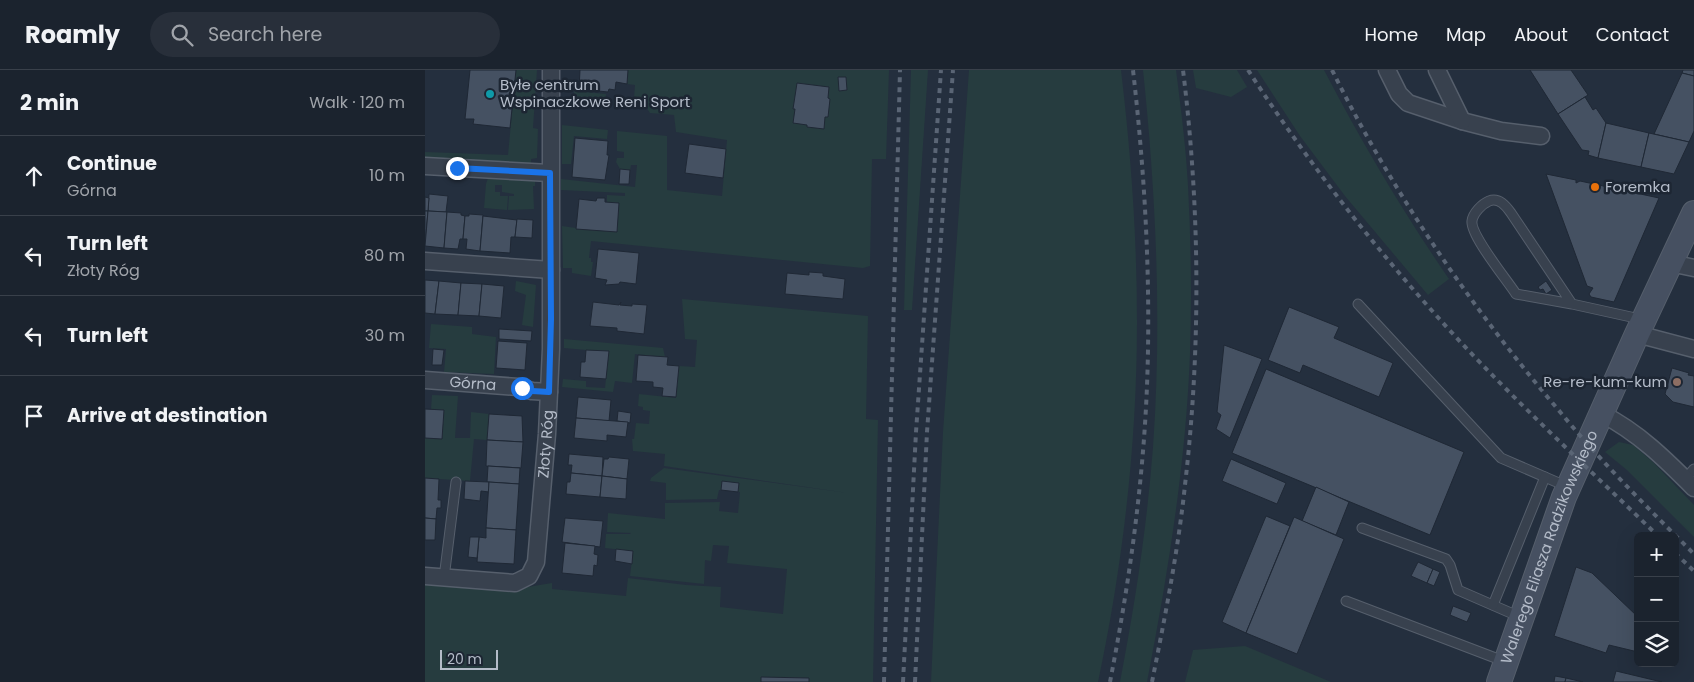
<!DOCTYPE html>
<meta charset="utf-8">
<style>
body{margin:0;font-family:Poppins,sans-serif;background:#282f3a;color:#f1f3f6}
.controls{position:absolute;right:15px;bottom:15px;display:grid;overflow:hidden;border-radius:8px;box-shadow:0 5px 20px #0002}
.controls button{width:45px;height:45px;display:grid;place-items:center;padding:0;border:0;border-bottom:1px solid #39404a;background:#1b232e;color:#f1f3f6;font:25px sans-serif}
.scale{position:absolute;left:15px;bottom:12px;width:58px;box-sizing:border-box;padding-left:5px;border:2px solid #b4bcc9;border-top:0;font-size:14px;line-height:18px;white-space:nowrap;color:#b4bcc9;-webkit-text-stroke:4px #1d2633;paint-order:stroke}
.stop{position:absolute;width:15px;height:15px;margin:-11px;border:4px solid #1a73e8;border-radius:50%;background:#fff}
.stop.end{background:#1a73e8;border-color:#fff;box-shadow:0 1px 5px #0008}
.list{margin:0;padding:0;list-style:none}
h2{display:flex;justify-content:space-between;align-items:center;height:65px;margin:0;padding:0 20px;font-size:21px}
h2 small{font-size:16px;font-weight:400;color:#a0a4aa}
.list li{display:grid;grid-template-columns:32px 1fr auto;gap:15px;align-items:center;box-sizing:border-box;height:80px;padding:0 20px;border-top:1px solid #39404a}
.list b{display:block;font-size:19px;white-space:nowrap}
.list p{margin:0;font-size:16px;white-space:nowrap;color:#a0a4aa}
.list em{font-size:16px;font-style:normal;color:#a0a4aa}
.icon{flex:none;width:28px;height:28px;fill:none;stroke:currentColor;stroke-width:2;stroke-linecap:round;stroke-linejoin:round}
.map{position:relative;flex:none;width:1269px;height:612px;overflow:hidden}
header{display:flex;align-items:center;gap:30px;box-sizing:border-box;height:70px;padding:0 25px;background:#1b232e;border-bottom:1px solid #39404a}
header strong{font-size:24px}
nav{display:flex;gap:28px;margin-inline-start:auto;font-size:18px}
.search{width:350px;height:45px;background:#282f3a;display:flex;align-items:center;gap:12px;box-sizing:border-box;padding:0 18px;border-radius:28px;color:#a0a4aa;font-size:19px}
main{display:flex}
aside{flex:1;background:#1b232e}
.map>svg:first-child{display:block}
.green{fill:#263c3f}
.building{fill:#455162;stroke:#1f2835}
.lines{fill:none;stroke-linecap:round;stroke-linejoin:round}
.lane-casing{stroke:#565f6c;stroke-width:11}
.street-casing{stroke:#565f6c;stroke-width:19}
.secondary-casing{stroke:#565f6c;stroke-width:26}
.lane{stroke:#38414e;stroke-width:9}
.street{stroke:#38414e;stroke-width:16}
.secondary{stroke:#465061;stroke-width:24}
.rail{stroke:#5a6575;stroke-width:4;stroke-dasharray:5 5;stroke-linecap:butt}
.route{stroke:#1a73e8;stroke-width:6}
.culture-dot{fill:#0f9aa8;stroke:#1d2633;stroke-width:2}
.food-dot{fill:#e8710a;stroke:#1d2633;stroke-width:2}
.education-dot{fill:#8d6e63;stroke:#1d2633;stroke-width:2}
.labels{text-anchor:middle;stroke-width:5;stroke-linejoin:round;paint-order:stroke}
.poi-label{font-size:15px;fill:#b4bcc9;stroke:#1d2633;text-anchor:start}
.street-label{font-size:15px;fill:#b4bcc9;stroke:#1d2633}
</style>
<header>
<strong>Roamly</strong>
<div class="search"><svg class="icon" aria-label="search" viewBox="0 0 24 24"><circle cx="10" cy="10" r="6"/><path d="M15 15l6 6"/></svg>Search here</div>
<nav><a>Home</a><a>Map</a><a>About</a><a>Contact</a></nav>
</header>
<main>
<aside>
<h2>2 min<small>Walk · 120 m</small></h2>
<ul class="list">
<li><svg class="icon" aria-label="ahead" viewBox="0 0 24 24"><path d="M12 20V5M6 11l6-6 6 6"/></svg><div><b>Continue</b><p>Górna</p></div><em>10 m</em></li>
<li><svg class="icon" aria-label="left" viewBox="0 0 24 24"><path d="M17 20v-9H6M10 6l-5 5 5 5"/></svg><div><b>Turn left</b><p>Złoty Róg</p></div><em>80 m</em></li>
<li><svg class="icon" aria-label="left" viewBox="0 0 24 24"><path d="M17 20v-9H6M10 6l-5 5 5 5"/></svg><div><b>Turn left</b></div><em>30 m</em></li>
<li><svg class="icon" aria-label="arrive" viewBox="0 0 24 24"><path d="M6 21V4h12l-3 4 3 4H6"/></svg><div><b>Arrive at destination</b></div></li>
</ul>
</aside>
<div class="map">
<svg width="1269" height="612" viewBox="0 0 1269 612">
<rect width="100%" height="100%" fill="#242f3e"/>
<g class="green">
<polygon points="91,0 112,0 108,58 113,59 112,88 106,89 106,96 0,89 0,82 83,85"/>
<polygon points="203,0 464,0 461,89 447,89 445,196 438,198 166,171 164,188 166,188 166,192 168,192 166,206 147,203 147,198 138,198 137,156 151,158 151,159 192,162 194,133 182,132 182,125 200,126 200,123 136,120 136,109 210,117 212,95 206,95 205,100 195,99 191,92 192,88 199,88 199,82 192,81 192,61 242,66 242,120 297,126 302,70 251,62 249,45 225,43 221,37 221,32 212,31 209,28 210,15 202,14"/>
<polygon points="486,0 503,0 487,240 479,240"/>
<path d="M 544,0 L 696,0 C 706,84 712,168 712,252 C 712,373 698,494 673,612 L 506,612 L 518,362 Z"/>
<path d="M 718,0 L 751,0 C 756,39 761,78 763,116 C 766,172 767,227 765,283 C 761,393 743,503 722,612 L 695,612 C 710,534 722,456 728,377 C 737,252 731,124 718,0 Z"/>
<polygon points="768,0 812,0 822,17 806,27 771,18"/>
<path d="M 832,0 L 899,0 C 937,73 978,142 1024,209 L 1003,225 L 920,126 L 875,66 Z"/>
<polygon points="149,21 181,24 180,38 148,35"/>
<polygon points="137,55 183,60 182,69 149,66 146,94 137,94"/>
<polygon points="64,105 110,110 110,116 108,116 109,139 83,140 84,126 89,126 89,124 77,122 77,115 70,115 70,122 75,122 75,126 83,126 82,140 59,138 61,114"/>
<polygon points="91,211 111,215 108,257 97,255 101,225 90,221"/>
<polygon points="257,229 443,246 441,349 453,350 448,612 0,612 0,510 97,518 127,513 127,519 201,526 203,508 261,515 296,517 295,537 358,544 362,499 302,493 304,476 288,475 286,491 280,490 279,514 205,506 208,481 180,478 181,464 205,464 206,463 182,462 183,443 240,449 240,433 295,432 294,441 313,443 315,422 313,422 314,413 297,411 296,420 294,420 292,429 241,430 241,413 225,411 226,408 239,398 423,423 239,396 240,384 208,381 207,369 209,369 211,353 224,354 225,341 218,340 218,337 213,336 214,324 251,328 254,296 270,297 272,270 260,269"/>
<polygon points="6,254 47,257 47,264 71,267 69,304 19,302 21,279 4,278"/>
<polygon points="139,269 238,278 240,287 210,284 207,313 190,311 188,322 137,317 138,309 161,311 161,317 180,318 184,282 139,278"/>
<polygon points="7,325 33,326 30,368 45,368 46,342 64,344 62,370 49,369 45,411 0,408 0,368 17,369 19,341 6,340"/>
<polygon points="1194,372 1208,375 1229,393 1269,435 1269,467 1202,400 1180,382"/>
<polygon points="820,576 906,612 760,612 768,580"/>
</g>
<g class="building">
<polygon points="45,0 91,0 85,58 48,54 49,49 40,49"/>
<polygon points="155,0 203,0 202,14 191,12 190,20 184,19 183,22 154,19"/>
<polygon points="1105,0 1146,0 1163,25 1133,44"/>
<polygon points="1258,0 1269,0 1269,6 1257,3"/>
<polygon points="1257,3 1269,6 1269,61 1264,72 1229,64"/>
<polygon points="413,7 421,7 422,20 414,21"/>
<polygon points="372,13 404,17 403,28 405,29 403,47 400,47 399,59 382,57 382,55 368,53 370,39 368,39"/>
<polygon points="1160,27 1168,40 1171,38 1181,53 1173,88 1163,85 1164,81 1157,80 1133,44"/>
<polygon points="1181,53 1224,63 1216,97 1173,88"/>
<polygon points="1224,63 1264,72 1249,104 1216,97"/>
<polygon points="150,68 183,71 182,85 184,85 180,110 147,107"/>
<polygon points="264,74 301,79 298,108 260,103"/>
<polygon points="195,99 205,100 204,114 194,114"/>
<polygon points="1121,104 1151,110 1151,113 1155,111 1234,128 1189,232 1166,227 1164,224 1168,218 1162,216"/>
<polygon points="4,124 23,126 21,142 3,141"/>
<polygon points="0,127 4,128 3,141 0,141"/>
<polygon points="172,128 180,128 180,132 194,133 192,162 151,159 154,129 171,131"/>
<polygon points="0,141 3,141 0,176"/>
<polygon points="3,141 22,142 19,178 0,176"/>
<polygon points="22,142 36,143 36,145 40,146 38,169 35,169 33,179 19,178"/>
<polygon points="44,144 58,145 55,181 41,179 42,169 38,169 40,146 44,146"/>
<polygon points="58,146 92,150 90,167 86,167 85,183 55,181"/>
<polygon points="92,149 108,150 107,168 90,167"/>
<polygon points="173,179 214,183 211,214 195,212 194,214 180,215 182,210 170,208"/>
<polygon points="384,202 398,203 398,206 420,209 418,229 360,224 362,203 384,205"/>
<polygon points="0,210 14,211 10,244 0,243"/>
<polygon points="14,211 36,213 33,245 10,244"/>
<polygon points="1121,211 1127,220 1121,224 1118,219 1115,220 1113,217"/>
<polygon points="36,213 57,214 54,246 33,245"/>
<polygon points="57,214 79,216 76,248 54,246"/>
<polygon points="168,232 194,235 196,232 195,235 207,236 207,234 222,235 219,264 192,261 192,258 165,256"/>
<polygon points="864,237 914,257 909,268 968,293 954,327 878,295 875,303 843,290"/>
<polygon points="74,259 107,261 106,271 74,269"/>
<polygon points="73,271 102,273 100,300 71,298"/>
<polygon points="799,275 837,289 805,368 791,359 796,345 792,342"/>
<polygon points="8,279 19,280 17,295 7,295"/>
<polygon points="161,280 184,281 181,309 155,307 156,292 160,292"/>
<polygon points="213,285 243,287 242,295 254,296 251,327 237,326 238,318 228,317 228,312 211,311"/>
<polygon points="1247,298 1264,303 1263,305 1269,306 1269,337 1248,332 1240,324"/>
<polygon points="841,299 1039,382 1005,465 807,383"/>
<polygon points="153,327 186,330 184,351 151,348"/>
<polygon points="0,339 19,340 17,369 0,368"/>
<polygon points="193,341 206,343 205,353 192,351"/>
<polygon points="64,344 97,346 98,372 62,370"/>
<polygon points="151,348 203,352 201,367 182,365 182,371 149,368"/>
<polygon points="62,370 98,372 96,398 61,396"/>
<polygon points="144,384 178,387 177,406 146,403 147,395 143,395"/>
<polygon points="184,387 204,389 202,409 177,406 179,389 183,389"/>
<polygon points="806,389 861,413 852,434 797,411"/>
<polygon points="63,396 95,398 94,414 62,412"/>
<polygon points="146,403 177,406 175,427 141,424 142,412 145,412"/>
<polygon points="177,406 202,409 201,429 175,427"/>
<polygon points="0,408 14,409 13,430 16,430 16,438 12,438 11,449 0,448"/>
<polygon points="40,411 64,412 64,422 56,421 55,431 39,429"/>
<polygon points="297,411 314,413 313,422 296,420"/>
<polygon points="64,412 94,414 91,460 61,458"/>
<polygon points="891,417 924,432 911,465 877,451"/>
<polygon points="841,446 865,456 821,563 797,552"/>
<polygon points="869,447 919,469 872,584 821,563"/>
<polygon points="0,448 11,449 10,470 0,470"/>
<polygon points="140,448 178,451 175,477 137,472"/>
<polygon points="61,458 91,460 89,494 52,492 54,467 61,468"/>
<polygon points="45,467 54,467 52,488 43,487"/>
<polygon points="140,473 170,476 169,484 173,485 172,496 169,495 168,506 137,503"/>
<polygon points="191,479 208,481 207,494 190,491"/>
<polygon points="993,492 1008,499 1002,513 986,506"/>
<polygon points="1151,497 1167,503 1213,547 1213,582 1184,575 1181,583 1129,566"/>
<polygon points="1008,499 1015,502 1009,516 1002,513"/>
<polygon points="1028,536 1046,543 1042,552 1025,545"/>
<polygon points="1191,601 1237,612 1188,612"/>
<polygon points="1130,606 1141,608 1140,612 1129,612"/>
<polygon points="336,607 384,608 384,612 336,612"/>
<polygon points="1141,608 1158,612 1140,612"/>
</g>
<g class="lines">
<defs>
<g id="lane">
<polyline points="933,234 1076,388 1143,417"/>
<path d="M 1147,234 L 1091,224 C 1082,210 1045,165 1047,151 C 1048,143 1057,134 1064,131 C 1074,127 1081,136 1086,143 L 1147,234 L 1206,247 L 1218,251"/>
<polyline points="1260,409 1269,399"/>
<polyline points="937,458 1021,489 1025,495 1033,520 1095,547"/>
<polyline points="19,508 31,412"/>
<polyline points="921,531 1081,592"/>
<polyline points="1068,535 1120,407"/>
</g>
<g id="street">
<polyline points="962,0 974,24 983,33 1037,51 1076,61 1116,66"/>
<polyline points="1012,0 1037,51"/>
<polyline points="0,96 125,103"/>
<polyline points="0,191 126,200"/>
<polyline points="1245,193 1269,198"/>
<polyline points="1212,264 1269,279"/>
<path id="s1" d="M 0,310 L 93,317 L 107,321 L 124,322"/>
<path d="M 1177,344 C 1213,362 1241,390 1269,418"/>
<path id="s2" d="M 0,506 L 90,513 L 104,506 L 111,492 L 122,364 L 126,279 L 126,0"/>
</g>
<g id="secondary">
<path id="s3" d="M 1074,612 L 1139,427 L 1212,264 L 1269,143"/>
</g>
</defs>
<use href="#lane" class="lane-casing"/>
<use href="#street" class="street-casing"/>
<use href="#secondary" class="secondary-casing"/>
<use href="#lane" class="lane"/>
<use href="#street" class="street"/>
<use href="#secondary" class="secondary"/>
<g class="rail">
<path d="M 823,0 C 888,100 961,193 1043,280 C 1104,344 1169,404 1233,466"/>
<path d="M 907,0 C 968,123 1047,239 1136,343 C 1177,393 1223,438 1269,484"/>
<polyline points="1250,483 1269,501"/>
<polyline points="459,612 475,0"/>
<polyline points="478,612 491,362 516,0"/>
<polyline points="490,612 502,362 528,0"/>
<path d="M 685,612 C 704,514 718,416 722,316 C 726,211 720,105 708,0"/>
<path d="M 727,612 C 740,547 753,481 760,415 C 776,277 775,138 758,0"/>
</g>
</g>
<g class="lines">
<polyline class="route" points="32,98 125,103 126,249 124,322 107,321 97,318"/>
</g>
<circle class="culture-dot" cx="65" cy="24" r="5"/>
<circle class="food-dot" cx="1170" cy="117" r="5"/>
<circle class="education-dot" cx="1252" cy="312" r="5"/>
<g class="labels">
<g class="poi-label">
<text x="75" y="20">Byłe centrum<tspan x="75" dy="17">Wspinaczkowe Reni Sport</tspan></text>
<text x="1180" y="122">Foremka</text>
<text x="1242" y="317" text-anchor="end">Re-re-kum-kum</text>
</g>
<g class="street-label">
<text dy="5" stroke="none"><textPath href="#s1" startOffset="48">Górna</textPath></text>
<text dy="5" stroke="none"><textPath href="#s2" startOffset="240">Złoty Róg</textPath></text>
<text dy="5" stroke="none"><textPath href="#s3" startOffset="144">Walerego Eliasza Radzikowskiego</textPath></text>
</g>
</g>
</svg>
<div class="controls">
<button>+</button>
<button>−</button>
<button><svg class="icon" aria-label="layers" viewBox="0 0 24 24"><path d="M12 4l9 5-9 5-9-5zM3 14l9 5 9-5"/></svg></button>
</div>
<div class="scale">20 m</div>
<div class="stop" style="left:97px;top:318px"></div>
<div class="stop end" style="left:32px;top:98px"></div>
</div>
</main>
